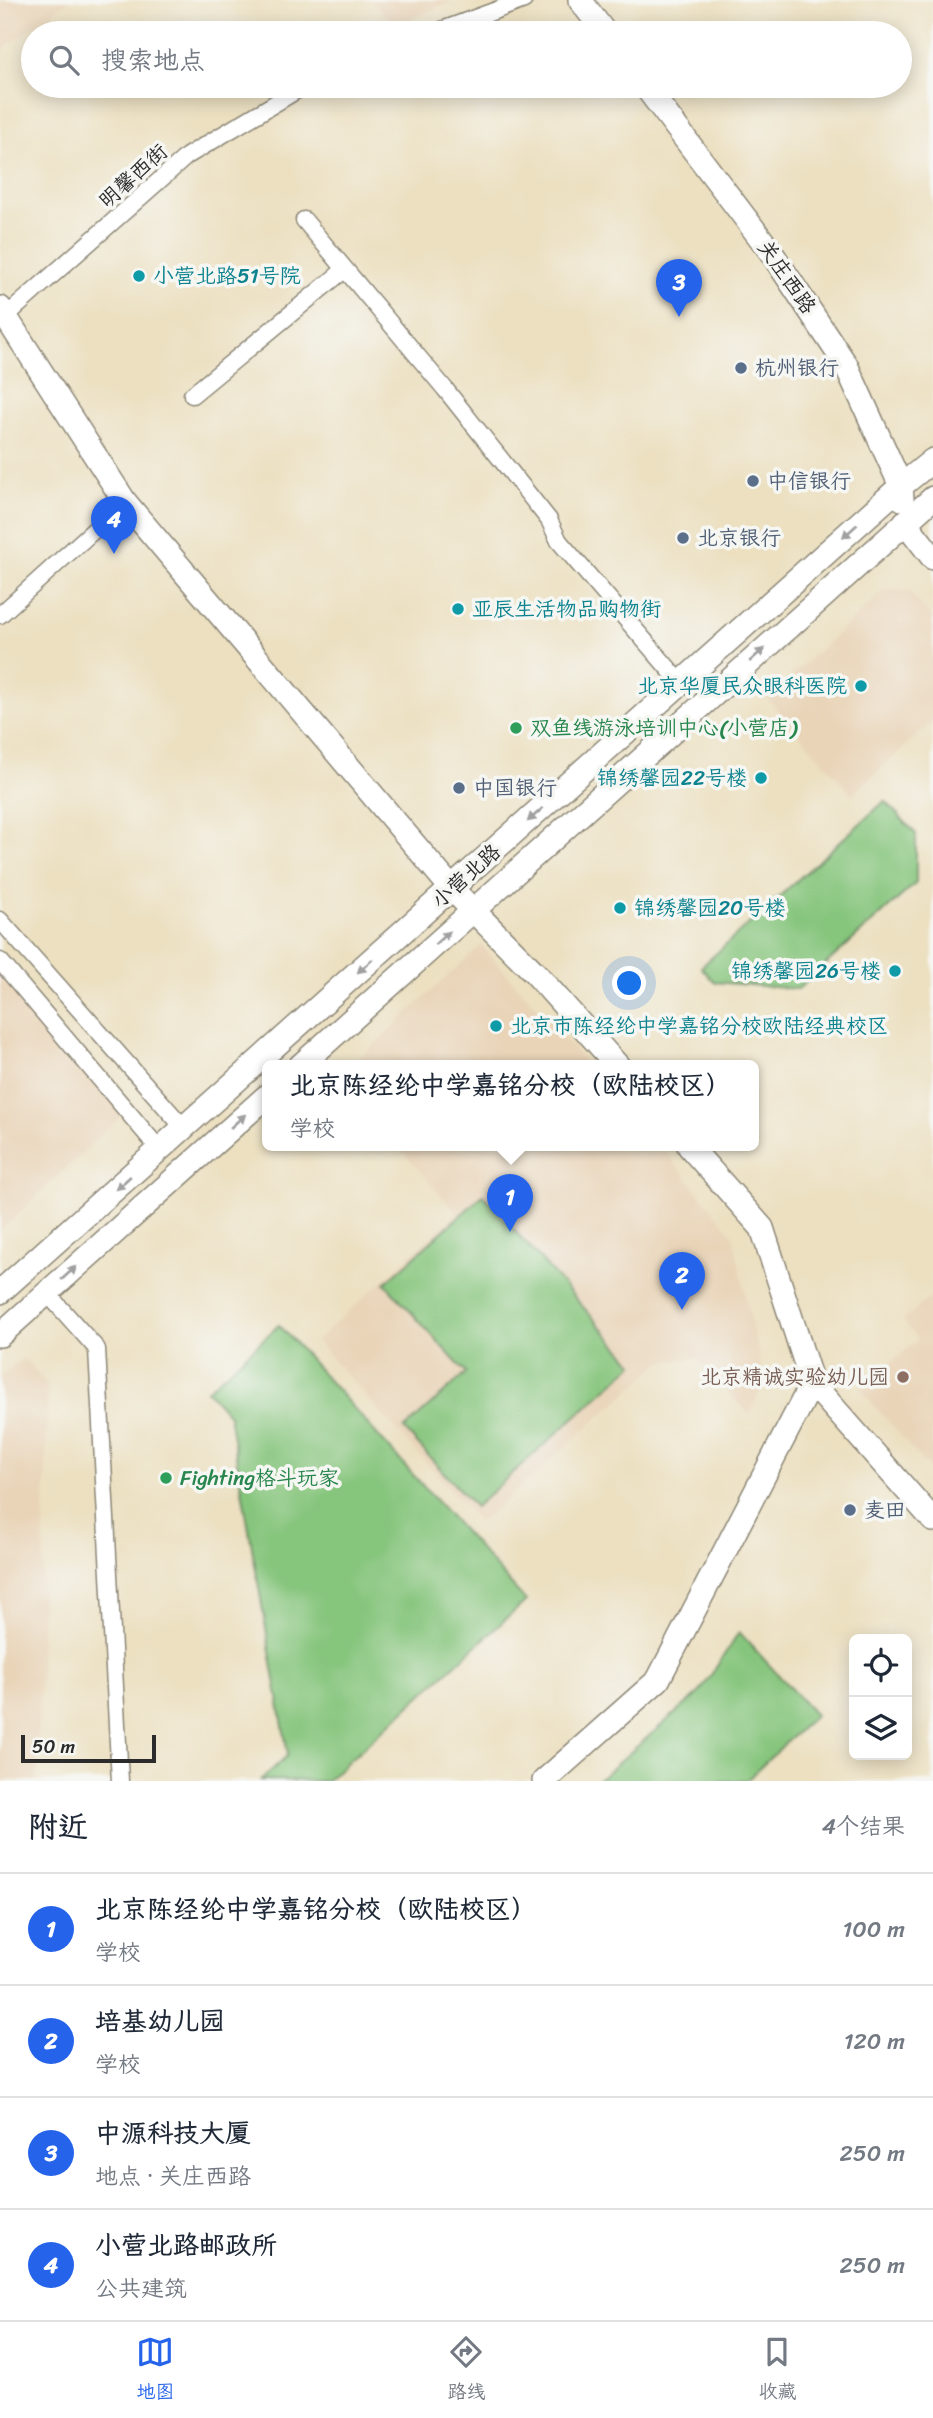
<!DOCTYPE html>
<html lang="zh">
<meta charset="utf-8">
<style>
body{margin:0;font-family:Sriracha,"LXGW WenKai TC",sans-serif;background:#f6f6f7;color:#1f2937}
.controls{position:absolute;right:21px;bottom:21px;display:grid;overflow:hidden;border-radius:10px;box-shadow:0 4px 18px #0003}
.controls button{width:63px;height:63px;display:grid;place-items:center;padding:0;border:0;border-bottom:2px solid #e0e1e3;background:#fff;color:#1f2937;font:35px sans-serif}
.scale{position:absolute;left:21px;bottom:18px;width:135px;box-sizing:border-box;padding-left:7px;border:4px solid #2b2b2b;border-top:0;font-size:19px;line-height:24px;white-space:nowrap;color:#2b2b2b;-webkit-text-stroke:5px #f6f6f2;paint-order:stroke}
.you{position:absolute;left:630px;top:984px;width:24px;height:24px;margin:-18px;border:5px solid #fff;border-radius:50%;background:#1a73e8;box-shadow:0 0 0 10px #1a73e833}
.badge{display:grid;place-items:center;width:46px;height:46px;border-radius:50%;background:#2563eb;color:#fff;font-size:23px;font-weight:700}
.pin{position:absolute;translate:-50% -58px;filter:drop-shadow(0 2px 4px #0008)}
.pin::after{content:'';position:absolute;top:37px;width:24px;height:21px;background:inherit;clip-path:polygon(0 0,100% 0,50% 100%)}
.popup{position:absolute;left:262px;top:1060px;width:497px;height:91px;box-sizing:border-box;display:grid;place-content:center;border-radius:10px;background:#fff;filter:drop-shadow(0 2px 5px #0005);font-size:23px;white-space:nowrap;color:#747a83}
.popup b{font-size:26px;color:#1f2937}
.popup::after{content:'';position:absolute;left:50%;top:100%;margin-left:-14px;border:14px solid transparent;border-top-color:#fff}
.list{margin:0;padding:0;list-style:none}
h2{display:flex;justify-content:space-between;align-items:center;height:91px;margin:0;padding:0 28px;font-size:30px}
h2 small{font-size:23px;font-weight:400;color:#747a83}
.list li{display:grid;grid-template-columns:46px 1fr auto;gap:21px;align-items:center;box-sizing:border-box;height:112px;padding:0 28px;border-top:2px solid #e0e1e3}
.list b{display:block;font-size:26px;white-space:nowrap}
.list p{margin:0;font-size:23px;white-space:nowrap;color:#747a83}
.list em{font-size:23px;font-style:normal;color:#747a83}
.icon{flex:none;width:38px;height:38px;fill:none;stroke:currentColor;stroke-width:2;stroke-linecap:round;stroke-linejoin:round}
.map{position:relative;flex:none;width:933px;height:1781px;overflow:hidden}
.search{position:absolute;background:#fff;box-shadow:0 4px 18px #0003;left:21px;right:21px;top:21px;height:77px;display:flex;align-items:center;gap:18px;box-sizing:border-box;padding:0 24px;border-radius:38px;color:#747a83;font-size:26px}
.sheet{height:539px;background:#fff}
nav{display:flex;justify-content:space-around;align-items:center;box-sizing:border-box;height:98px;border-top:2px solid #e0e1e3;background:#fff;font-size:19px;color:#747a83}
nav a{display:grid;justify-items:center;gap:4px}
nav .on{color:#2563eb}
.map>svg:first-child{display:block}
.built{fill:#e9d4b8}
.green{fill:#85c57c;stroke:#587854;stroke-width:2}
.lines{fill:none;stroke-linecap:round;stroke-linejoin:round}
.street-casing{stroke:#8c8676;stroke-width:19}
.secondary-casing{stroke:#8c8676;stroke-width:26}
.street{stroke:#fff;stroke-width:16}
.secondary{stroke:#fff;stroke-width:23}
.oneway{fill:#a0a0a0}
.culture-dot{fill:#0f9aa8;stroke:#f6f6f2;stroke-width:2.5}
.service-dot{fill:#5c6f8a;stroke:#f6f6f2;stroke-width:2.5}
.leisure-dot{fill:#2e9e5b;stroke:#f6f6f2;stroke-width:2.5}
.education-dot{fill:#8d6e63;stroke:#f6f6f2;stroke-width:2.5}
.labels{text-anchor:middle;stroke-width:7;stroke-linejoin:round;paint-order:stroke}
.street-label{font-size:21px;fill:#2b2b2b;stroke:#f6f6f2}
.culture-label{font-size:21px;fill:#0d838f;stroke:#f6f6f2;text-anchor:start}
.service-label{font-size:21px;fill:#4e5e75;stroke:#f6f6f2;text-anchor:start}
.leisure-label{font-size:21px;fill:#27864d;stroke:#f6f6f2;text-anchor:start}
.education-label{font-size:21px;fill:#785e54;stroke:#f6f6f2;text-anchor:end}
</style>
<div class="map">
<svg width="933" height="1781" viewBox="0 0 933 1781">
<rect width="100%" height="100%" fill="#f6f6f2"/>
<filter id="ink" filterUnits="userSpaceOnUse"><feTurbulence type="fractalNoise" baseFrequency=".0143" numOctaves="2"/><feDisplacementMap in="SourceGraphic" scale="14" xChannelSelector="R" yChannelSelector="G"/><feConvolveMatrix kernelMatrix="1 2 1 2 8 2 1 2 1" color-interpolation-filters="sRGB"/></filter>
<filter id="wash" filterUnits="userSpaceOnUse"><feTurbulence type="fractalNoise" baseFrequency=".00686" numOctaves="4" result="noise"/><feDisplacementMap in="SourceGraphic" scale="28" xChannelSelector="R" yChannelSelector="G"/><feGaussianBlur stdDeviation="1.57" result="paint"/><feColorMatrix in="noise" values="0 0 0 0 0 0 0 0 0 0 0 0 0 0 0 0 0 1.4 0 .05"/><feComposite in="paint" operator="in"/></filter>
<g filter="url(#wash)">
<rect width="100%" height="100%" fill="#ece0c1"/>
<g class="built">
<polygon points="0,0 70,0 0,51"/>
<polygon points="371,0 454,0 396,26"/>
<polygon points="885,590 909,591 933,619 933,721 852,794 767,698"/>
<polygon points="481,945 589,1066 351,1066"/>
<polygon points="0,963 130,1107 0,1231"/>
<polygon points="398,1146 661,1146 733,1235 764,1381 750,1415 696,1358 661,1362 480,1523 316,1341 457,1213"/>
<polygon points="933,1295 933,1473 860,1389 918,1340 903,1320"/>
<polygon points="23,1358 48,1385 37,1781 0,1781 0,1377"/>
</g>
<g class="green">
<polygon points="885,801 916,834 916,883 798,989 714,982 701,967"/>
<polygon points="483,1195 634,1364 475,1507 404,1429 466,1373 385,1283"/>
<polygon points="279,1325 526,1601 326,1781 261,1780 288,1755 229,1415 207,1390"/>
<polygon points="739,1632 815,1715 746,1781 597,1781 700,1692"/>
</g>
</g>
<g filter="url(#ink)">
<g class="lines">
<defs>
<g id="street">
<polyline points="434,33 524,0"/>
<polyline points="304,220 445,389 549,520 559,541 681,683"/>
<polyline points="5,317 187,156 304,86"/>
<polyline points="192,395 344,270"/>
<polyline points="0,615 125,502"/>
<polyline points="0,920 184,1128"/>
<polyline points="0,961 160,1150"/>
<polyline points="47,1293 97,1349 120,1781"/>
</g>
<g id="secondary">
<polyline points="580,0 605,33"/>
<polyline points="645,86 771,252 846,365 901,486 902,499"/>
<polyline points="0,308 125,502 452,889 536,974 618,1066"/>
<polyline points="905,522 933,558"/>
<polyline points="300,1066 933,498"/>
<polyline points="0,1292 901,486 933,460"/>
<polyline points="0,1335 267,1096"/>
<polyline points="812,1383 933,1520"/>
<polyline points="544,1781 658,1680 812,1383 762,1228 689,1146"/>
</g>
</defs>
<use href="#street" class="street-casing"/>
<use href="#secondary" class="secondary-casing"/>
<use href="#street" class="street"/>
<use href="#secondary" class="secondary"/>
</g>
<defs><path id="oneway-solid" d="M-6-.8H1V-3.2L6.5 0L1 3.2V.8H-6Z" transform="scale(1.75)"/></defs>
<g class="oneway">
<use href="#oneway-solid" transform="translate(850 531) rotate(138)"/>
<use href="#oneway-solid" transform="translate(757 655) rotate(-42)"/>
<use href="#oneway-solid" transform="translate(535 815) rotate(138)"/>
<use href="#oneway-solid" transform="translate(442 938) rotate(-42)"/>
<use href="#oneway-solid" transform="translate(365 966) rotate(138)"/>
<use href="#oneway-solid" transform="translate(238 1121) rotate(-42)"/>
<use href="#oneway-solid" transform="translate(123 1183) rotate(138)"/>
<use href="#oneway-solid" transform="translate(69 1273) rotate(-42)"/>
</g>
</g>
<g class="culture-dot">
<circle cx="139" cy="276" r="7"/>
<circle cx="458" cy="609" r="7"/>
<circle cx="861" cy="686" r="7"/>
<circle cx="761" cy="778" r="7"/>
<circle cx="620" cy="908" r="7"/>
<circle cx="895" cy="971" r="7"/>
<circle cx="496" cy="1026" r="7"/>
</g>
<g class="service-dot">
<circle cx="741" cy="368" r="7"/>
<circle cx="753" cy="481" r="7"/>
<circle cx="683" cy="538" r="7"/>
<circle cx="459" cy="788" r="7"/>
<circle cx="850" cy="1510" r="7"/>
</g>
<g class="leisure-dot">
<circle cx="516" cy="728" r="7"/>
<circle cx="166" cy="1478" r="7"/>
</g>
<circle class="education-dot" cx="903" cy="1377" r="7"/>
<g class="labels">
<g class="street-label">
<text transform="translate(133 176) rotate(-42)" y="7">明馨西街</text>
<text transform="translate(787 277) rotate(55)" y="7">关庄西路</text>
<text transform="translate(466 876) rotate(-42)" y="7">小营北路</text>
</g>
<g class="culture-label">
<text x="153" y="283">小营北路51号院</text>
<text x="472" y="616">亚辰生活物品购物街</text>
<text x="847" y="693" text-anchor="end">北京华厦民众眼科医院</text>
<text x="747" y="785" text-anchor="end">锦绣馨园22号楼</text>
<text x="634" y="915">锦绣馨园20号楼</text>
<text x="881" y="978" text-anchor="end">锦绣馨园26号楼</text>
<text x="510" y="1033">北京市陈经纶中学嘉铭分校欧陆经典校区</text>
</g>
<g class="service-label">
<text x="755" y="375">杭州银行</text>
<text x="767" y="488">中信银行</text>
<text x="697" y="545">北京银行</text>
<text x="473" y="795">中国银行</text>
<text x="864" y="1517">麦田</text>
</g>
<g class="leisure-label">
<text x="530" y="735">双鱼线游泳培训中心(小营店)</text>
<text x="180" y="1485">Fighting格斗玩家</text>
</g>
<g class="education-label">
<text x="889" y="1384">北京精诚实验幼儿园</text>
</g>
</g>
</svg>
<div class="controls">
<button><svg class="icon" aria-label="locate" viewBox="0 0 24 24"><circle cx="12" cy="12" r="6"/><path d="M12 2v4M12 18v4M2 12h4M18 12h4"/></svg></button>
<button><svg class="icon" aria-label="layers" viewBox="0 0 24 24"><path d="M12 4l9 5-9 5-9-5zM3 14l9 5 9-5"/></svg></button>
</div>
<div class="scale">50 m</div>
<div class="you"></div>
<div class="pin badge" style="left:510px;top:1232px">1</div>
<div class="popup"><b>北京陈经纶中学嘉铭分校（欧陆校区）</b>学校</div>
<div class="pin badge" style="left:682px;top:1310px">2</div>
<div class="pin badge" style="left:679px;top:317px">3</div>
<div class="pin badge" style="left:114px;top:554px">4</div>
<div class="search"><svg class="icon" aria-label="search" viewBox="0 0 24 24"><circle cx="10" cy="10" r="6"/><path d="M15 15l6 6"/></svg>搜索地点</div>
</div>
<section class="sheet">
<h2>附近<small>4个结果</small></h2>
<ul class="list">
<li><span class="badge">1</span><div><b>北京陈经纶中学嘉铭分校（欧陆校区）</b><p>学校</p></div><em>100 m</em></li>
<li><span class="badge">2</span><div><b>培基幼儿园</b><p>学校</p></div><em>120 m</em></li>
<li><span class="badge">3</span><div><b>中源科技大厦</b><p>地点 · 关庄西路</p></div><em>250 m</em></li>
<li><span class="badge">4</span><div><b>小营北路邮政所</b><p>公共建筑</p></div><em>250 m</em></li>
</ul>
</section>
<nav>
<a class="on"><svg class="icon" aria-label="map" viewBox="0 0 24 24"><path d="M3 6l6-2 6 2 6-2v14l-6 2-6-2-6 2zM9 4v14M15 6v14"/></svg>地图</a>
<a><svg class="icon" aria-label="directions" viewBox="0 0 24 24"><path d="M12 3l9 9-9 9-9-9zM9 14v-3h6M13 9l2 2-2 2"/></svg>路线</a>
<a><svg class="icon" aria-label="saved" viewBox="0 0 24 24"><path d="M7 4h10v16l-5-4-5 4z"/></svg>收藏</a>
</nav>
